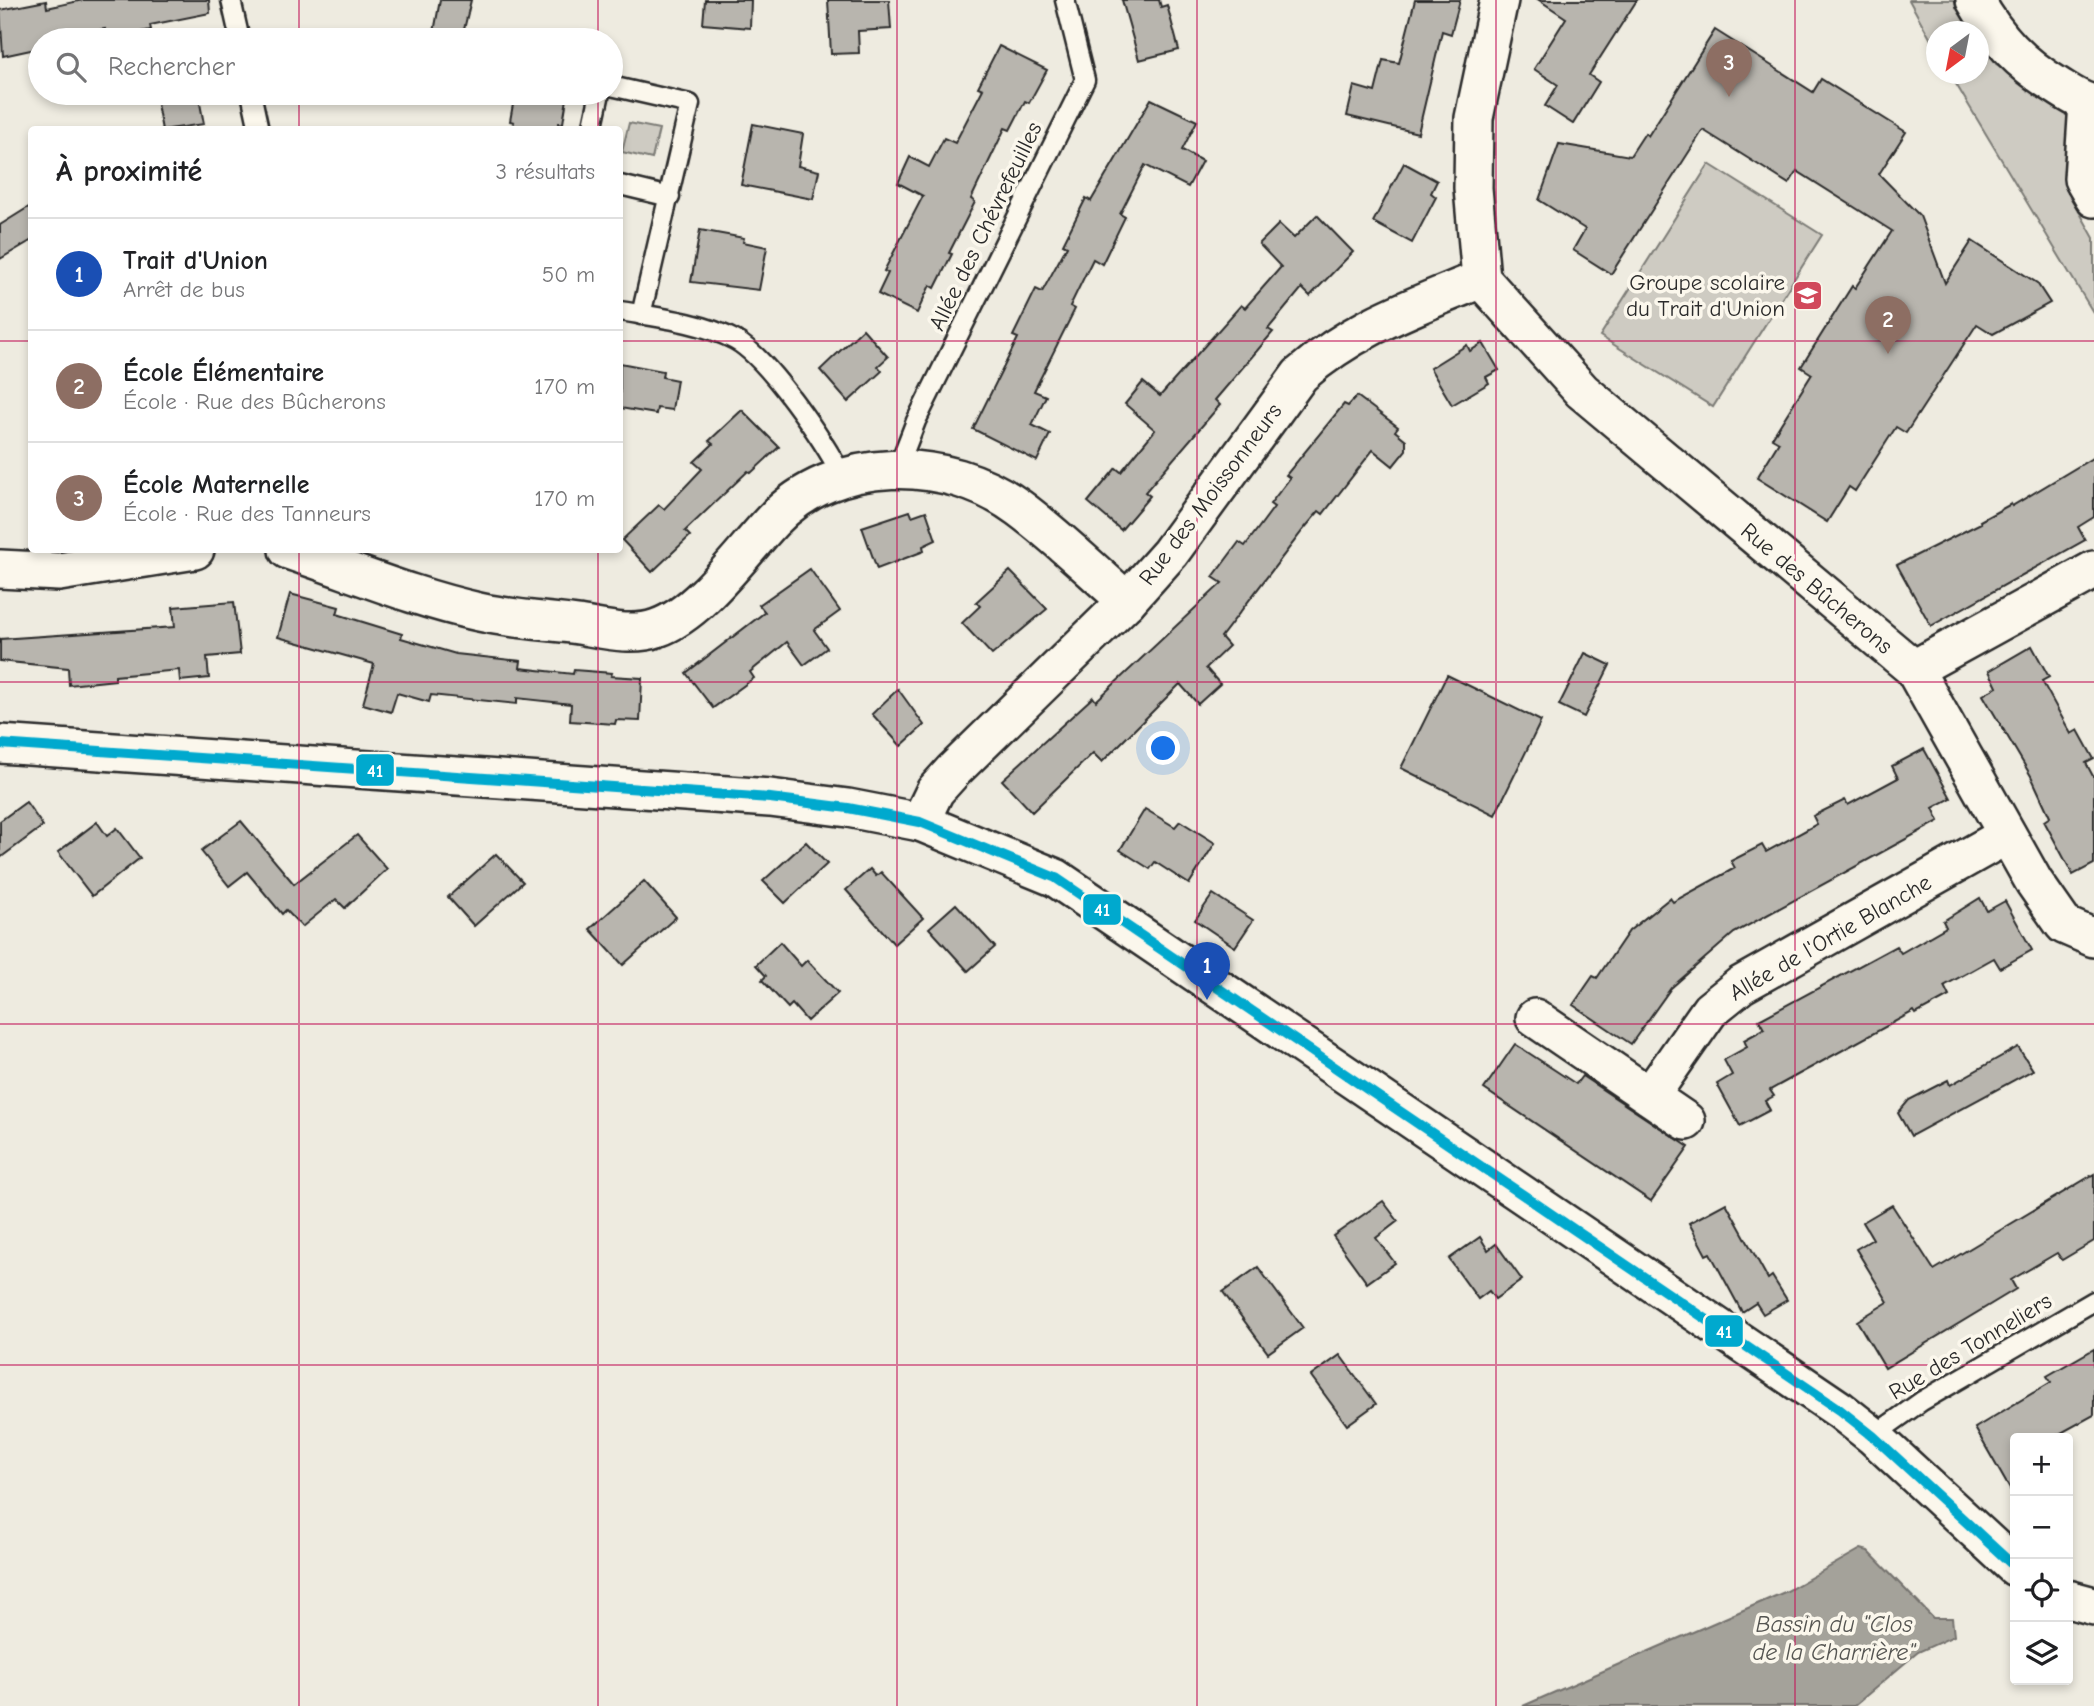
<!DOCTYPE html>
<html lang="fr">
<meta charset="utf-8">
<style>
body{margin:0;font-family:"Comic Neue",sans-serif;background:#f6f6f6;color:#202124}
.controls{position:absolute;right:21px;bottom:21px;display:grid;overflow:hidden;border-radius:7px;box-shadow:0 4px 10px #0003}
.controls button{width:63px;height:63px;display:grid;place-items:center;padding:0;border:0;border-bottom:2px solid #e0e0e0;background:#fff;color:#202124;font:35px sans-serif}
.compass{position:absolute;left:1926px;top:21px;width:63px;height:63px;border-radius:50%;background:#fff;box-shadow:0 4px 10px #0003;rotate:212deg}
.you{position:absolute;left:1164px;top:749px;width:24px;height:24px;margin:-18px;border:5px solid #fff;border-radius:50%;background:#1a73e8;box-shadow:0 0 0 10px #1a73e833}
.badge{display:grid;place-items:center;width:46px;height:46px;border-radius:50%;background:#d1495b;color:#fff;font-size:23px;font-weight:700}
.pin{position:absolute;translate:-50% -58px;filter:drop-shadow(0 2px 4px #0008)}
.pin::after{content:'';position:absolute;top:37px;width:24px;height:21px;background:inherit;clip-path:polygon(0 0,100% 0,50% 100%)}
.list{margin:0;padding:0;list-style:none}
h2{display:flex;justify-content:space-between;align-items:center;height:91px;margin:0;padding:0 28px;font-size:30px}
h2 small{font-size:23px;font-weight:400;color:#757577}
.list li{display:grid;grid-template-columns:46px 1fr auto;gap:21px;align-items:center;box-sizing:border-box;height:112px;padding:0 28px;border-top:2px solid #e0e0e0}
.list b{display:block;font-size:26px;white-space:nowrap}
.list p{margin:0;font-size:23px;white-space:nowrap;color:#757577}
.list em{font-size:23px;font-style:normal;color:#757577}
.icon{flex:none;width:38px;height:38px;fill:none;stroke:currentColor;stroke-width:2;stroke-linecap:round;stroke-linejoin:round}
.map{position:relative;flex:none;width:2094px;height:1706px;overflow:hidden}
.search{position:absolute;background:#fff;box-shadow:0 4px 10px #0003;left:28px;top:28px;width:595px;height:77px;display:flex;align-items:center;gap:18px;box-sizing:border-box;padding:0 24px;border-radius:38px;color:#757577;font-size:26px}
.panel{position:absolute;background:#fff;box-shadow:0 4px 10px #0003;left:28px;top:126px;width:595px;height:427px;border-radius:7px}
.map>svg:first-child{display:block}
.green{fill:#cecbc2;stroke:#7c7b76;stroke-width:2}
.water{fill:#a4a29a;stroke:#74726e;stroke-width:2}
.building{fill:#b8b5ae;stroke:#2b2b2b;stroke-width:2}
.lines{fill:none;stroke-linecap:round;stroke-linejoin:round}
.service-casing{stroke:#2b2b2b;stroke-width:23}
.minor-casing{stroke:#2b2b2b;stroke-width:42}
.service{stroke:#fbf7ec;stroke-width:18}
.minor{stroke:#fbf7ec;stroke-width:37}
.bus-1-casing{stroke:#fbf7ec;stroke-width:16}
.bus-1{stroke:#00a9ce;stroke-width:10}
.grid{fill:none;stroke:#c2185b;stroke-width:2;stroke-opacity:0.55}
.labels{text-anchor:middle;stroke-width:7;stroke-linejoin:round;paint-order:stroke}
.street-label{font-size:23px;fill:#2b2b2b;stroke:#fbf7ec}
.poi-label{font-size:23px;fill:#2b2b2b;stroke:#fbf7ec;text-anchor:end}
.water-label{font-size:24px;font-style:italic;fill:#555552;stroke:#fbf7ec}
.line-badge{stroke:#fbf7ec;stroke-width:2.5}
.badge-label{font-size:19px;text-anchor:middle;font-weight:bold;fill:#fff}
</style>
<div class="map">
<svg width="2094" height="1706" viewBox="0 0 2094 1706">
<rect width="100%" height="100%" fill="#eeebe0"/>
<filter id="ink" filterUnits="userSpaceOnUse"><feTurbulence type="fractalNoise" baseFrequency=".0143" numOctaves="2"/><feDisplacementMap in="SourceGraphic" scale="14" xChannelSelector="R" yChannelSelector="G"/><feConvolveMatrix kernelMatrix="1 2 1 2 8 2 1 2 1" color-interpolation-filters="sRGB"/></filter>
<g filter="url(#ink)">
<g class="green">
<polygon points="1909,0 1960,0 1978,31 1937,32 1936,49"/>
<polygon points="1979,33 1996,64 2071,105 2066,188 2094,238 2094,314 1950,74 1979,74"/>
<polygon points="629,123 659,129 652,159 622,152"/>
<polygon points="1709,164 1822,235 1713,407 1600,336"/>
</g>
<polygon class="water" points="1861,1549 1868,1551 1933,1618 1952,1618 1954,1636 1918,1652 1854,1706 1523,1706 1787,1591"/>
<g class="building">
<polygon points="83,0 209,0 210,13 150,25 151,30 107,38 105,29 40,40 40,48 3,56 0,10 46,1 47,8"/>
<polygon points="440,0 471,0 462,38 434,32"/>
<polygon points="705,0 751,0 750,28 703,24"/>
<polygon points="828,0 889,0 891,29 858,31 859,53 831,54"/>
<polygon points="1122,0 1159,0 1161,7 1167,5 1179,50 1139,60"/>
<polygon points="1415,0 1460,0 1451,34 1442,31 1418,133 1347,116 1354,86 1375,92 1383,60 1399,63"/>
<polygon points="1539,0 1637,0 1589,75 1599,82 1573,124 1545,106 1558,85 1534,69 1566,18"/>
<polygon points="1715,30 1813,92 1821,79 1906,132 1879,174 1920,216 1945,283 1972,241 2037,283 2050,303 1993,334 1977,324 1906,433 1896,427 1855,491 1849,487 1827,522 1757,478 1779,442 1772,438 1812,374 1801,367 1852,286 1855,288 1892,231 1797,171 1789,184 1703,130 1611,274 1573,250 1585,229 1539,200 1559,144 1630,156 1645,133 1648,136"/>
<polygon points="999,46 1047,70 1029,103 1025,101 1010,130 1005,128 971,199 975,202 949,253 952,254 935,288 930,285 917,313 878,294 888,273 884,271 923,196 898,183 910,157 929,167 944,138 955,143 983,89 978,87"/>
<polygon points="155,93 198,93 204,124 162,130"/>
<polygon points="515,93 568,93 563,123 559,123 558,130 512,130 514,122 510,121"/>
<polygon points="1151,99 1197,121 1182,150 1202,161 1188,187 1145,165 1120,214 1125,217 1102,264 1093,259 1070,306 1075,309 1034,391 1046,396 1032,425 1050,434 1037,461 973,429 1018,338 1013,336 1036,289 1042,292 1067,246 1063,244 1086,198 1091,201"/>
<polygon points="753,124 803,134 798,166 819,171 813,199 741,185"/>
<polygon points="1404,163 1437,181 1431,193 1436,197 1412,243 1373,222"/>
<polygon points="32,205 32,240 0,259 0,225"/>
<polygon points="1317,215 1353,252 1310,296 1302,288 1268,329 1273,332 1215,400 1220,405 1145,492 1150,496 1121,530 1088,502 1116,468 1121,472 1155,430 1125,404 1143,382 1160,396 1241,305 1245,308 1281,267 1259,244 1279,224 1294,238"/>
<polygon points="700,230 744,238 743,242 767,247 759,290 691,282"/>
<polygon points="863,329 888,357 878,366 882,371 848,402 820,370"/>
<polygon points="1483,343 1499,370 1486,377 1489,383 1452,405 1430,368 1467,345 1470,351"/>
<polygon points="620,363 663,371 662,377 677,380 672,410 657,408 656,414 620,408"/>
<polygon points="1357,396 1398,427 1395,431 1406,440 1406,450 1393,466 1373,450 1323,514 1319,511 1303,530 1221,637 1229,646 1206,668 1220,684 1198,704 1180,684 1102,762 1093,753 1032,812 1002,780 1093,697 1096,701 1222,583 1213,577 1239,542 1245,546 1274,507 1270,504 1290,478 1286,475 1344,404 1348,406"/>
<polygon points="742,410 779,447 751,473 748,471 685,531 690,536 652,572 622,540 659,505 664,509 702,469 694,462 713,444 709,441"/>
<polygon points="2094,457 2094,517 2078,527 2085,540 1931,626 1897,565 1981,523 1980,521 2011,504 2012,506"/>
<polygon points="910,511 912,516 926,511 936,540 923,546 924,551 877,569 862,527"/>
<polygon points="810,569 840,611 814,630 827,648 804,665 787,642 750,672 754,678 713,708 686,673 765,612 759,605"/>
<polygon points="1010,571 1047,609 992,655 962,623 980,606 976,602"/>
<polygon points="290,594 339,607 337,614 402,634 401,638 456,654 521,661 520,668 573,674 574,670 612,673 611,676 642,678 640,721 616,720 615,724 570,721 571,704 517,698 517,704 431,695 429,702 397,693 391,712 363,704 374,664 278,637"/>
<polygon points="234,602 240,654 207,657 209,678 180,681 179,670 115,676 115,680 69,685 68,668 0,661 0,639 175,627 173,607"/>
<polygon points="2032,646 2049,677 2042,681 2071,734 2078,730 2094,759 2086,763 2094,778 2094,864 2073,875 2044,821 2050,817 2031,776 1983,695 1997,687 1989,671"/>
<polygon points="1585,653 1610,665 1584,717 1559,705"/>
<polygon points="1447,675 1541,721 1495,815 1401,768"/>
<polygon points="898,689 924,725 901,746 872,714"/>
<polygon points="1924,749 1951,798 1933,808 1939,821 1734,933 1671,988 1631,1044 1573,1005 1593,976 1597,978 1629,931 1670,898 1673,902 1735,868 1731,861 1762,845 1766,852 1817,824 1813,816 1845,800 1848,805 1898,778 1892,766"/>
<polygon points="26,802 43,826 0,858 0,821"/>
<polygon points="1145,809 1175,827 1180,821 1215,843 1189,884 1155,862 1150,869 1120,850"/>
<polygon points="241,821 294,884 357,835 387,869 345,908 336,899 302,927 286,910 282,914 247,872 229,886 201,851"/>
<polygon points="97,822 107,836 117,828 140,858 92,896 58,852"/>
<polygon points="806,842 827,864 785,903 763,881"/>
<polygon points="496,854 523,882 474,926 448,897"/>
<polygon points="870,869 876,876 881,872 923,918 894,944 846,890"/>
<polygon points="644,881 676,917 623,965 590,929"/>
<polygon points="1213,894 1253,920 1235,947 1195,920"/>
<polygon points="1980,898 1987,911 2005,901 2032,950 2000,968 1994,958 1944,986 1949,996 1916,1014 1914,1011 1770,1090 1774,1096 1765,1101 1770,1110 1740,1126 1717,1084 1732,1075 1724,1060 1747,1047 1744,1040 1764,1029 1759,1020 1896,946 1901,953 1946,927 1943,921"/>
<polygon points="956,904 995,947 968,971 929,928"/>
<polygon points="780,942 801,966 807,960 838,993 807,1021 792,1004 788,1008 762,980 766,976 756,965"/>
<polygon points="1515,1044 1576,1084 1582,1076 1689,1147 1651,1201 1484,1089"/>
<polygon points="2018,1047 2033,1070 1911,1136 1898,1113 1909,1100 1948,1080 1950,1085"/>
<polygon points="2094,1174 2094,1241 2062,1260 2057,1253 2011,1280 2016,1289 1885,1368 1857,1321 1888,1302 1856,1249 1873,1239 1863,1222 1892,1205 1934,1270"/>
<polygon points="1383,1201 1398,1221 1376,1238 1395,1263 1367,1283 1333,1236"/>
<polygon points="1726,1203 1768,1279 1772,1276 1787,1300 1763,1314 1756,1303 1742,1312 1710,1253 1706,1255 1689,1223"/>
<polygon points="1480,1237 1488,1250 1496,1244 1522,1280 1495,1299 1489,1291 1478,1299 1449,1259"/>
<polygon points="1258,1267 1303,1328 1268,1353 1223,1292"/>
<polygon points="2094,1349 2094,1415 2052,1438 2015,1438 2015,1498 1975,1428 2051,1382 2047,1376"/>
<polygon points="1340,1355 1376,1404 1347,1425 1311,1376"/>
</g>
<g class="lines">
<defs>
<g id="service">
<polyline points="231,0 240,40"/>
<polyline points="611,86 690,104 641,315"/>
<polyline points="251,93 259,130"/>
<polyline points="592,130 600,93"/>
<polyline points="620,185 670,197"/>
<path d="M 620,311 C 656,317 702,322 735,340 C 768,358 824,441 842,476"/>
<polyline points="897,470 916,421 1085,80 1065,0"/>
<polyline points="1873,1436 1922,1401 2094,1301"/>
</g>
<g id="minor">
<path d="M 1975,0 C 1997,39 2021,64 2059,87 C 2070,94 2082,102 2094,104"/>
<polyline points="2088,103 2083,179 2094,198"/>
<polyline points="1481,279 1582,391 1914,669 2034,882 2064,925 2094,938"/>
<polyline points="1481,279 1473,188 1474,118 1499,0"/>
<path d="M 288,550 C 351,571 414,598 479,612 C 511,619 546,621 578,625 C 603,629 633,637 657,628 C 699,614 741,554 772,521 C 834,454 947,455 1019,508 C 1057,536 1091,570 1127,601"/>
<polyline points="0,569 59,572 195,550"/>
<polyline points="1914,669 2094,570"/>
<polyline points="0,744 770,798 848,808 920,822 1056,878 1840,1410 1873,1436 2015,1567"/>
<path d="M 920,822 L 935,791 L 953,771 L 1127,601 L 1170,553 L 1300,375 C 1356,326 1414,307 1481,279"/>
<polyline points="1535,1018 1686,1121"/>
<polyline points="1650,1096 1710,1010 1741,985 2007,835"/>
<polyline points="2068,1599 2094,1606"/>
</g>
</defs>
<use href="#service" class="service-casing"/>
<use href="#minor" class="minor-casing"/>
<use href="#service" class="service"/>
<use href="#minor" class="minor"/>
<defs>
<polyline id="bus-1" points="0,744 770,798 848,808 920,822 1056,878 1840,1410 1873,1436 2015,1567"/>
</defs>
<use href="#bus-1" class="bus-1-casing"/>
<use href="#bus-1" class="bus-1"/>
</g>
</g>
<path class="grid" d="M 299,0 L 299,40M 598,0 L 598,40M 897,0 L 897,1706M 1197,0 L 1197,1706M 1496,0 L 1496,1706M 1795,0 L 1795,1706M 299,93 L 299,130M 598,93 L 598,130M 0,341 L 32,341M 620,341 L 2094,341M 299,550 L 299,1706M 598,550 L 598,1706M 0,682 L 2094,682M 0,1024 L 2094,1024M 0,1365 L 2094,1365"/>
<defs>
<symbol id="school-square" viewBox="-11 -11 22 22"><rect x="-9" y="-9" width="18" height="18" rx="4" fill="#d1495b" stroke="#fbf7ec"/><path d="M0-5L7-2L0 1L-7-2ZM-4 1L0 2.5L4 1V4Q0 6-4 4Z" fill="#fff"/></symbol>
</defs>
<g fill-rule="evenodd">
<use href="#school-square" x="1790" y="278" width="35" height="35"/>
</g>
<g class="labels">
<g class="street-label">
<text transform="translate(985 226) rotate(-64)" y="8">Allée des Chévrefeuilles</text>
<text transform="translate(1210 494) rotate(-53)" y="8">Rue des Moissonneurs</text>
<text transform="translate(1817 588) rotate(40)" y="8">Rue des Bûcherons</text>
<text transform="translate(1830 937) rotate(-30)" y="8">Allée de l'Ortie Blanche</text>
<text transform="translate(1970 1346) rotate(-31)" y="8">Rue des Tonneliers</text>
</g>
<g class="poi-label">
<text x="1785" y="290">Groupe scolaire<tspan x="1785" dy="26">du Trait d'Union</tspan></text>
</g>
<g class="water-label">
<text x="1834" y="1632">Bassin du "Clos<tspan x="1834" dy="28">de la Charrière"</tspan></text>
</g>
</g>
<g class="line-badge">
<rect x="355" y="753" width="40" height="34" rx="7" fill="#00a9ce"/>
<rect x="1082" y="893" width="40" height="33" rx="7" fill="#00a9ce"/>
<rect x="1704" y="1314" width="40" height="34" rx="7" fill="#00a9ce"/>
</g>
<g class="badge-label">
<text x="375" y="777">41</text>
<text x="1102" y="916">41</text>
<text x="1724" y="1338">41</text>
</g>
</svg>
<div class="controls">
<button>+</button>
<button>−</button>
<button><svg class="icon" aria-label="locate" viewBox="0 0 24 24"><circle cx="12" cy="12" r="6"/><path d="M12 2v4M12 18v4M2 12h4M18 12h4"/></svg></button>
<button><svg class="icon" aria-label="layers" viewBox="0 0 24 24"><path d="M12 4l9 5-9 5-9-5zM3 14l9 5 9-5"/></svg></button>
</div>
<svg class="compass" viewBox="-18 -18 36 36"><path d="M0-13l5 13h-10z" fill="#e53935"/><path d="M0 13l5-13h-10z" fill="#757577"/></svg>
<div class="you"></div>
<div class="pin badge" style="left:1207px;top:1000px;background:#1a4fb4">1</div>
<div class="pin badge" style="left:1888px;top:354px;background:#8d6e63">2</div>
<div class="pin badge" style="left:1729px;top:97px;background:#8d6e63">3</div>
<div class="search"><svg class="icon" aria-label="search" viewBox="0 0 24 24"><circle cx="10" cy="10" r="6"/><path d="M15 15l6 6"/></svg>Rechercher</div>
<section class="panel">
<h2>À proximité<small>3 résultats</small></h2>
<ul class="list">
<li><span class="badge" style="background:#1a4fb4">1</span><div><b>Trait d'Union</b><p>Arrêt de bus</p></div><em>50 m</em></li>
<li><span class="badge" style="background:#8d6e63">2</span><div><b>École Élémentaire</b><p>École · Rue des Bûcherons</p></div><em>170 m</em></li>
<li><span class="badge" style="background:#8d6e63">3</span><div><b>École Maternelle</b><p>École · Rue des Tanneurs</p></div><em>170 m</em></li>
</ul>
</section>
</div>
